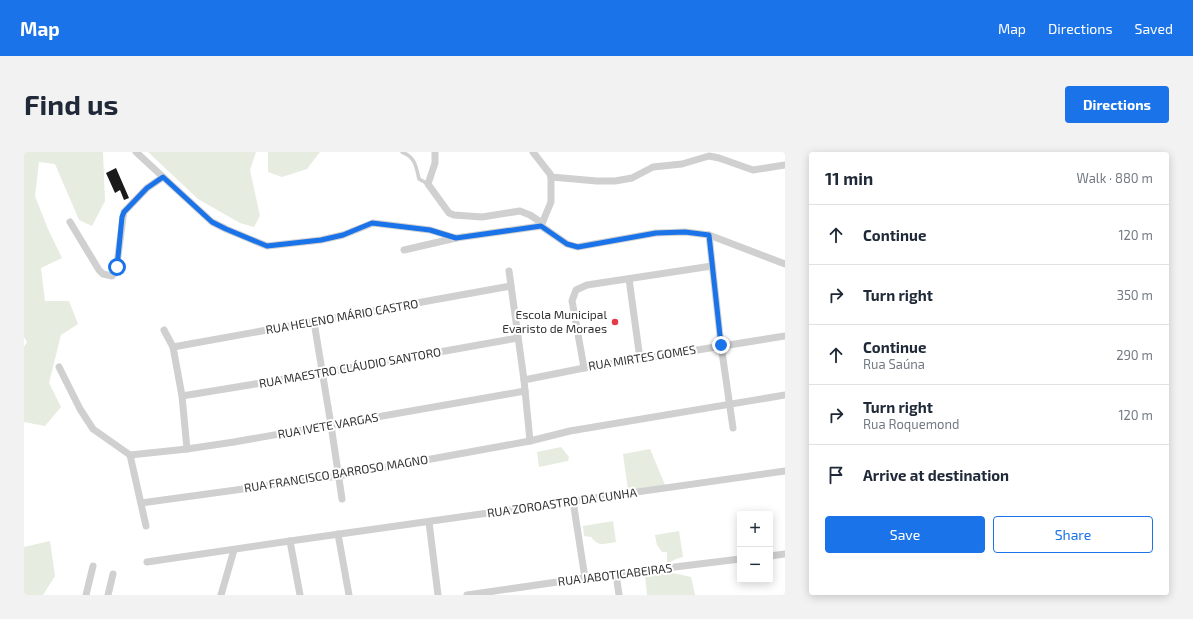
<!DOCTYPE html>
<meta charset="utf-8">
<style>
body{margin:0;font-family:"Exo 2",sans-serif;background:#f2f2f3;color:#1f2937}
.controls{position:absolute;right:12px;bottom:12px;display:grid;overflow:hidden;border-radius:4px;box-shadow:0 2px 10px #0003}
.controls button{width:36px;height:36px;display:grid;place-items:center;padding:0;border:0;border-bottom:1px solid #e0e1e3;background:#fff;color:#1f2937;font:20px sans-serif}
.stop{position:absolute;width:12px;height:12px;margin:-9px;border:3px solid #1a73e8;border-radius:50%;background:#fff}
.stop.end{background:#1a73e8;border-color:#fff;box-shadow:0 1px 4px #0008}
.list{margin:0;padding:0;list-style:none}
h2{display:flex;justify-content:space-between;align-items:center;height:52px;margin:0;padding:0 16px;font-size:17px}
h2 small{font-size:13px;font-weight:400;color:#747a83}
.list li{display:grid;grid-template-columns:26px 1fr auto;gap:12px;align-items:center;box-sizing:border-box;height:60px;padding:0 16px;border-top:1px solid #e0e1e3}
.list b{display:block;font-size:15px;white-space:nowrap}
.list p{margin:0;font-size:13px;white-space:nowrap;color:#747a83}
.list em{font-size:13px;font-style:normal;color:#747a83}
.actions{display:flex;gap:8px;padding:12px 16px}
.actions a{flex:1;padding:9px 0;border:1px solid #1a73e8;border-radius:4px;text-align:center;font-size:14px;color:#1a73e8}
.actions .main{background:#1a73e8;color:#fff}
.icon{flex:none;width:22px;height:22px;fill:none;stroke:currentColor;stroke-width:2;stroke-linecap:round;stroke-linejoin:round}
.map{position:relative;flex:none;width:761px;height:443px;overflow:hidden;border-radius:4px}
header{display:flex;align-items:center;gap:24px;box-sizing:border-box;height:56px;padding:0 20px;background:#1a73e8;color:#fff}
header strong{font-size:19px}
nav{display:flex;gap:22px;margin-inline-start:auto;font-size:14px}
.intro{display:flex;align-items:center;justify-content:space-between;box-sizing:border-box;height:96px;padding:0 24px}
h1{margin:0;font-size:28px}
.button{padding:10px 18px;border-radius:4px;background:#1a73e8;color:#fff;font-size:14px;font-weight:700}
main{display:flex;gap:24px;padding:0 24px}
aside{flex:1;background:#fff;border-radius:4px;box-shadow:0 2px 10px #0003}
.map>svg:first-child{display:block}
.green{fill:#e6ecdf}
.building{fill:#1a1a1a}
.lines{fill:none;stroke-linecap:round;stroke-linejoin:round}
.lane{stroke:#d0d0d0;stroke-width:3.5}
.street{stroke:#d0d0d0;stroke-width:7}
.route{stroke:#1a73e8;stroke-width:5}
.poi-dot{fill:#e63946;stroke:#fff;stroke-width:1.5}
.labels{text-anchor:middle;stroke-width:4;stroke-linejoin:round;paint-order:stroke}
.poi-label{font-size:12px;fill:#333;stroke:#fff;text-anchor:end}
.street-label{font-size:12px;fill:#333;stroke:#fff}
</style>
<header>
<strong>Map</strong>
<nav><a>Map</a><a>Directions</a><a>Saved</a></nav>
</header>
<div class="intro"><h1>Find us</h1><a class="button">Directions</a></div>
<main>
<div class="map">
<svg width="761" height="443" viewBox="0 0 761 443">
<rect width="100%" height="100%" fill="#fff"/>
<g class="green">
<polygon points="0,0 79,0 81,49 68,74 55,68 31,12 15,10 11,44 24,77 38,106 17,116 21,149 45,149 54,172 37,183 25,231 37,255 21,274 0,270 0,195 3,190 0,185"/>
<polygon points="124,0 232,0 226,18 236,64 230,75 216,71 174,47"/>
<polygon points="244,0 296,0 283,17 258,25 244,20"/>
<polygon points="537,295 545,305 544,309 515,315 513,300"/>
<polygon points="626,297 641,333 604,338 599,302"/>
<path d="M 589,369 L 592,390 C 579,392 575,395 567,385 L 560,384 L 559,374 Z"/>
<polygon points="655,379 659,405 652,407 643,412 643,400 638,400 633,393 631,383"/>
<polygon points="26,389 31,424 19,443 0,443 0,395"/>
<polygon points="649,421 667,425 671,443 623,443 621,424"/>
</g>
<polygon class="building" points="92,16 105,46 100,48 96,38 91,41 82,21"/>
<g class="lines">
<path class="lane" d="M 378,0 C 391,5 392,14 395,27 L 404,32"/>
<g class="street">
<polyline points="112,0 139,25"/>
<polyline points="411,0 411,11 404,32 425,61 430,63 458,65 496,59 506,63 518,71"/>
<polyline points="509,0 526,22 527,25 527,50 517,74"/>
<polyline points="527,25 573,29 591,29 608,26 629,15 658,12 685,4 695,6 729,18 761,13"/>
<polyline points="46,70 75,118 79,122 88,124 92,120 99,65 100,60 123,36 139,25 188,70 202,77 243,94 297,88 319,83 349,71 406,78 432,86"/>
<polyline points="685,83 697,193 709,276"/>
<polyline points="380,98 432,86 517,74 543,92 553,95 632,81 661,80 685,83 761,112"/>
<polyline points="485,119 500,228 506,289"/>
<polyline points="605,127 616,207"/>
<polyline points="290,170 307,273 318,347"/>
<polyline points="140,178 149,195 158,244 163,297"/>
<polyline points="149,195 487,134"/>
<polyline points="35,215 56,257 69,277 106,303"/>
<polyline points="560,216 549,154 548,149 552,138 563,133 688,114"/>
<polyline points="500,228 560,216 761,184"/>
<polyline points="158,244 298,221 494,186"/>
<polyline points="106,303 163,297 210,290 501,239"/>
<polyline points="106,303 122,374"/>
<polyline points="549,349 561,426"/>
<polyline points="117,351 314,324 506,289 546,279 761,243"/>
<polyline points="405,370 414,443"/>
<polyline points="314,382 325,443"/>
<polyline points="746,404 761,402"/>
<polyline points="123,410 266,389"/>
<polyline points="592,422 595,443"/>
<polyline points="62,443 69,414"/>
<polyline points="84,443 89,422"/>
<polyline points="197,443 210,398"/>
<polyline points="276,443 266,389 761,319"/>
<polyline points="443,443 561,426 716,407"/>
</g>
</g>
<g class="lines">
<polyline class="route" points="93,115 98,65 100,60 123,36 139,25 188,70 202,77 243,94 297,88 319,83 348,71 406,78 432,86 517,74 543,92 554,95 632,81 661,80 685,83 697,193"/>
</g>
<circle class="poi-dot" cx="591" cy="170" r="4"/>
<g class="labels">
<g class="poi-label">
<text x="583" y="167">Escola Municipal<tspan x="583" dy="14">Evaristo de Moraes</tspan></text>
</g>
<g class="street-label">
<text transform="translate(318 165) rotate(-10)" y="4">RUA HELENO MÁRIO CASTRO</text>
<text transform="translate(618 206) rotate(-9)" y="4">RUA MIRTES GOMES</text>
<text transform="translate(326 216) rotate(-10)" y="4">RUA MAESTRO CLÁUDIO SANTORO</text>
<text transform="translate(304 274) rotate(-10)" y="4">RUA IVETE VARGAS</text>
<text transform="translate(312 322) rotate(-9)" y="4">RUA FRANCISCO BARROSO MAGNO</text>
<text transform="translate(538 351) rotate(-8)" y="4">RUA ZOROASTRO DA CUNHA</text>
<text transform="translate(591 423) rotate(-7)" y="4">RUA JABOTICABEIRAS</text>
</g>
</g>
</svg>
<div class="controls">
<button>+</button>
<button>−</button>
</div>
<div class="stop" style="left:93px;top:115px"></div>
<div class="stop end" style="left:697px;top:193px"></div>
</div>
<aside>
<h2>11 min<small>Walk · 880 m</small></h2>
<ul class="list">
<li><svg class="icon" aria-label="ahead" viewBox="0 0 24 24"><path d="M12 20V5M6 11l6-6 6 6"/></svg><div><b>Continue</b></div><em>120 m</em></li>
<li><svg class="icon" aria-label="right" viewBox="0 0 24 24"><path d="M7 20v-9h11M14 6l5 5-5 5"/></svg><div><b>Turn right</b></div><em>350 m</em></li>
<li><svg class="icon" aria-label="ahead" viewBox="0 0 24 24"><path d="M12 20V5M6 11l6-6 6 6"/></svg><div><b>Continue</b><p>Rua Saúna</p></div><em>290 m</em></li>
<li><svg class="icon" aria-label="right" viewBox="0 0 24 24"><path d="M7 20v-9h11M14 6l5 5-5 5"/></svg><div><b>Turn right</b><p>Rua Roquemond</p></div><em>120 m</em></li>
<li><svg class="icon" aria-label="arrive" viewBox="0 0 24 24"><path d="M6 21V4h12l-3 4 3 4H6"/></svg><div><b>Arrive at destination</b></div></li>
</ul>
<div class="actions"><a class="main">Save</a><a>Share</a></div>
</aside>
</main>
